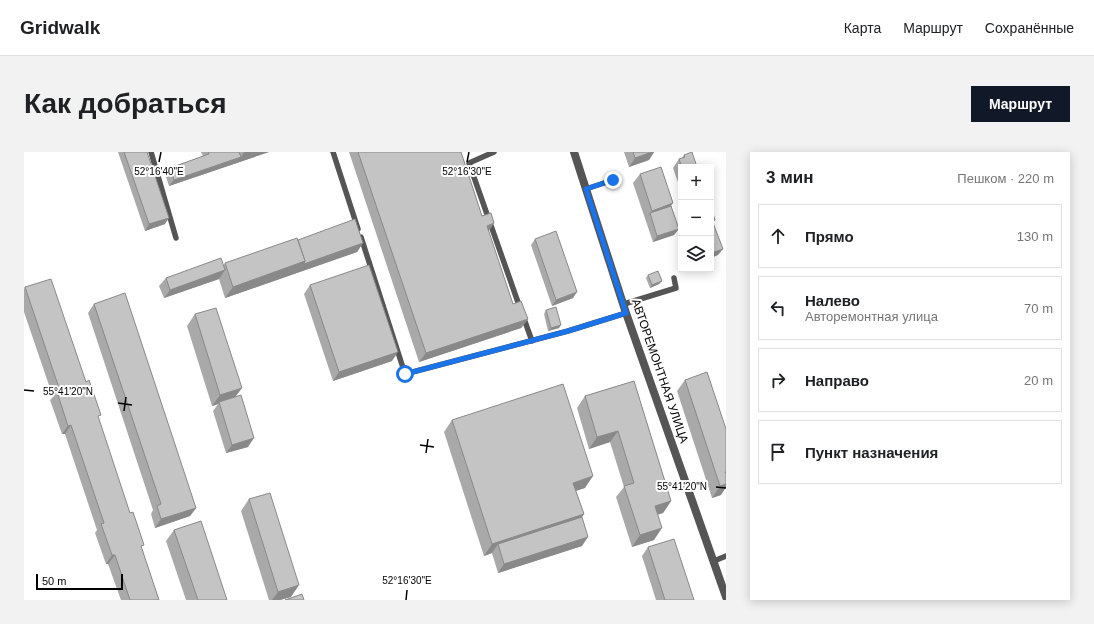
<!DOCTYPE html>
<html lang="ru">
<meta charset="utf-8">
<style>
body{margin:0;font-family:Arial,sans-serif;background:#f2f2f2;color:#202124}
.controls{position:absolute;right:12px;top:12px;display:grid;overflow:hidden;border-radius:0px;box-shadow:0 2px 10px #0003}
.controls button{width:36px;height:36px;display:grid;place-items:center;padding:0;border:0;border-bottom:1px solid #e0e0e0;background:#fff;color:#202124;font:20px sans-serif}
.scale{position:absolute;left:12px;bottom:10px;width:87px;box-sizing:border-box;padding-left:4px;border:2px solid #000;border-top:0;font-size:11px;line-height:14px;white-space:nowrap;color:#000;-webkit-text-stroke:3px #fff;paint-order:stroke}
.stop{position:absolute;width:12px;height:12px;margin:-9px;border:3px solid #1a73e8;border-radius:50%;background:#fff}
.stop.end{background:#1a73e8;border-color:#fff;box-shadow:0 1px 4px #0008}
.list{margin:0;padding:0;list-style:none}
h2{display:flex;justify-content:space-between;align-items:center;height:52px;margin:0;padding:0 16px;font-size:17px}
h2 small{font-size:13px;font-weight:400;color:#757577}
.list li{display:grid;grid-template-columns:26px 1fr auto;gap:12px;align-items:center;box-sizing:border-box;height:64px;margin:0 8px 8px;padding:0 8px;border:1px solid #e0e0e0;border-radius:0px}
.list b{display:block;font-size:15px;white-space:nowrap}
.list p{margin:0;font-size:13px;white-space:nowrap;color:#757577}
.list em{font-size:13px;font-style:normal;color:#757577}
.icon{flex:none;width:22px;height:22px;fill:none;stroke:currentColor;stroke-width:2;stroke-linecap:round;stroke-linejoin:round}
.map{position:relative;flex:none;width:702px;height:448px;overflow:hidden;border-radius:0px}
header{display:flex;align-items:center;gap:24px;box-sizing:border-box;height:56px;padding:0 20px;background:#fff;border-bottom:1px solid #e0e0e0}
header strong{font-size:19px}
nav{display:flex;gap:22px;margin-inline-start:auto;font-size:14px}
.intro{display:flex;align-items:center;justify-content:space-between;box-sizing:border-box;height:96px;padding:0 24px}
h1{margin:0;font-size:28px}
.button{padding:10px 18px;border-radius:0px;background:#111827;color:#fff;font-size:14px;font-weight:700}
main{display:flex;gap:24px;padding:0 24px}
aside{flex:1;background:#fff;border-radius:0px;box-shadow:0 2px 10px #0003}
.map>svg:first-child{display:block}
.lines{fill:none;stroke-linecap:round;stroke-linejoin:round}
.service{stroke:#555;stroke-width:5.5}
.tertiary{stroke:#555;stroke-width:8}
.wall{fill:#a9a9a9}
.shaded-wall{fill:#898989}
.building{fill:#c4c4c4;stroke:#898989}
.route{stroke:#1a73e8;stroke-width:5}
.ticks{fill:none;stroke:#000;stroke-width:1.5}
.labels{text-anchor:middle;stroke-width:4;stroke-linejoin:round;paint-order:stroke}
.street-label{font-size:12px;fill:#000;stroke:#fff}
.ticks-label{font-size:10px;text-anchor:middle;fill:#000;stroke:#fff;stroke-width:4;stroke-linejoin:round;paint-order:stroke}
</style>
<header>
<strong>Gridwalk</strong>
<nav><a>Карта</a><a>Маршрут</a><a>Сохранённые</a></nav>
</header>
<div class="intro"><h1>Как добраться</h1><a class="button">Маршрут</a></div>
<main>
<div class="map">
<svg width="702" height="448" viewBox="0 0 702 448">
<rect width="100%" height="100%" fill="#fff"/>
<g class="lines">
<g class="service">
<polyline points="127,0 152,86"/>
<polyline points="309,0 334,77"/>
<polyline points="470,0 445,11 496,156"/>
<polyline points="562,37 589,28"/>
<polyline points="337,85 381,222 544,179 602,161"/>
<polyline points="600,152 652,136 650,126"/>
<polyline points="499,164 508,189"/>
<polyline points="690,409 702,404"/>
</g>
<polyline class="tertiary" points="550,0 602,161 702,445"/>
</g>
<g class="wall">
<polygon points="94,0 123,0 141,72 121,79"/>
<polygon points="177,0 245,0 145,34 141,22 146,16 179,4"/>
<polygon points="325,0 437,0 458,64 470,71 464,80 489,152 504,167 497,176 395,210"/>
<polygon points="600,0 630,0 625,8 605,15"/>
<polygon points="660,3 673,15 657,15 657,39 649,16 655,7 658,6"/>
<polygon points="616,22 647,54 650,83 629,90 609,31"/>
<polygon points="511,87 549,146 528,154 507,93"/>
<polygon points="274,88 339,91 333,100 201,146 195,127 140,146 135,134 142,126 199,114 201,111"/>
<polygon points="624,123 638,129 635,132 626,136 622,126"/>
<polygon points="286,133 368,209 309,229 280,142"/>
<polygon points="1,135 74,267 135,448 97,448 84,412 82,412 71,381 73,378 41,282 38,282 26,248 29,245 0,160 0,137"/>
<polygon points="70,152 172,356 166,364 131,376 127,362 129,358 64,161"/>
<polygon points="522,158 535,176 524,179 520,162"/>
<polygon points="171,162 211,245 224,295 202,301 189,259 194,252 188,254 163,174"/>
<polygon points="661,228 702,277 702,335 697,343 688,346 653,239"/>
<polygon points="610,229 647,349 639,361 634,362 630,388 608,395 592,345 600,335 586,290 565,297 553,256 561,244"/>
<polygon points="428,268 561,336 552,339 560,362 558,365 558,394 474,421 468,401 460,404 420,280"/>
<polygon points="225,347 267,445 256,448 245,448 217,359"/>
<polygon points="150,378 203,448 162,448 142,389"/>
<polygon points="624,395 670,448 632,448 618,404"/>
</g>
<g class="shaded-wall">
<polygon points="220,0 245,0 145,34 150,28 217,5"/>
<polygon points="628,0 630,0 625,8 605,15 611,6"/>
<polygon points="649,51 643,60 626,61 621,68 628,59"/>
<polygon points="145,66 141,72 121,79 125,72"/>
<polygon points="691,68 687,74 687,69"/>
<polygon points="470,71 464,80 463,74"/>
<polygon points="655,77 650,83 629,90 633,84"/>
<polygon points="339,91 333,100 201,146 209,135 281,109"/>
<polygon points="699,97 694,103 687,106 687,101"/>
<polygon points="201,118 195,127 140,146 146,138"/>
<polygon points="638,129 635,132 626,136 628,133"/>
<polygon points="553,140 549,146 528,154 532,148"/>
<polygon points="504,167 497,176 395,210 402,201"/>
<polygon points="537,173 535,176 524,179 527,176"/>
<polygon points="374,200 368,209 309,229 315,220"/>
<polygon points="218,236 209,248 195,250 194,252 188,254 196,243"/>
<polygon points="47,273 41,282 38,282 44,274"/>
<polygon points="594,279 586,290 565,297 573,285"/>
<polygon points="230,286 224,295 202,301 208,293"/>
<polygon points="569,324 561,336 541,342 549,331"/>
<polygon points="702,332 702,335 697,343 688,346 696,334"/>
<polygon points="647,349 639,361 623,366 631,354"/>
<polygon points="172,356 166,364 131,376 137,367"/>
<polygon points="560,362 552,374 474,392 468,401 460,404 468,392"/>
<polygon points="638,376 630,388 608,395 616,383"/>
<polygon points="564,385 558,394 474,421 480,412"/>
<polygon points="88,403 91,403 84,412 82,412"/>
<polygon points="275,433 267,445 256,448 248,448 254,440"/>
</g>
<g class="building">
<polygon points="100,0 123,0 145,66 125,72"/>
<polygon points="184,0 215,0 217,5 150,28 146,16 185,2"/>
<polygon points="334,0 437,0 458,64 467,61 470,71 463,74 489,152 497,149 504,167 402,201"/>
<polygon points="609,0 628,0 611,6"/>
<polygon points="668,0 673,15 658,15 655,7 661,5 660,3"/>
<polygon points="637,15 649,51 628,59 616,22"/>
<polygon points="647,54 655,77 633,84 626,61"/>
<polygon points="687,55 691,68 687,69"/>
<polygon points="331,67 339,91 280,112 281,109 274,88"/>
<polygon points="689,71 699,97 687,101 687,72"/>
<polygon points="532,79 553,140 532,148 511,87"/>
<polygon points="273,86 281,109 209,135 201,111"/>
<polygon points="197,106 201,118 146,138 142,126"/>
<polygon points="345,113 374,200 315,220 286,133"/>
<polygon points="634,119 638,129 628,133 624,123"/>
<polygon points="27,127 62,230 65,228 77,263 74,264 106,361 109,360 120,393 117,394 135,448 106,448 91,403 88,403 77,372 80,371 47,273 44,274 33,240 36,239 1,135"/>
<polygon points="101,141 172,356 137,367 133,354 137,352 70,152"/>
<polygon points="532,155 537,173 527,176 522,158"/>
<polygon points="192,156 218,236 196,243 171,162"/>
<polygon points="683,220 702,277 702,320 701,320 702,322 702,332 696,334 661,228"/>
<polygon points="610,229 647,349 631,354 638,376 616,383 600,334 610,331 594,279 573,285 561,244"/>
<polygon points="539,232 569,324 549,331 560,362 468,392 428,268"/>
<polygon points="217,243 230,286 208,293 195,250"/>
<polygon points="246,341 275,433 254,440 225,347"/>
<polygon points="558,365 564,385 480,412 474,392"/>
<polygon points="177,369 203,448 174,448 150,378"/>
<polygon points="650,387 670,448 641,448 624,395"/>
<polygon points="278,442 280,448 261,448"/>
</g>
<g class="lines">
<polyline class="route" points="381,222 544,179 602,161 562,37 589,28"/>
</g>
<path class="ticks" d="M 135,10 L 137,0M 443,10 L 445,0M 0,238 L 10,239M 94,251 L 108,253M 100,259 L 102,245M 396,293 L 410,295M 402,301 L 404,287M 692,335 L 702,336M 382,448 L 383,438"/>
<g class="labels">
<g class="street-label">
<text transform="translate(636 219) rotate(71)" y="4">АВТОРЕМОНТНАЯ УЛИЦА</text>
</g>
</g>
<g class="ticks-label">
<text x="135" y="23">52°16'40"E</text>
<text x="443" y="23">52°16'30"E</text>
<text x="44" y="243">55°41'20"N</text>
<text x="658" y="338">55°41'20"N</text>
<text x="383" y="432">52°16'30"E</text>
</g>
</svg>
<div class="controls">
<button>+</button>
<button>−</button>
<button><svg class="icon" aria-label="layers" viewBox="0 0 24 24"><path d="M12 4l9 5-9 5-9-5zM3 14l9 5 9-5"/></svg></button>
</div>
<div class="scale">50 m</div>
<div class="stop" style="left:381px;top:222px"></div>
<div class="stop end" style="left:589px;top:28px"></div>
</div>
<aside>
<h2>3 мин<small>Пешком · 220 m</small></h2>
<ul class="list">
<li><svg class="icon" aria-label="ahead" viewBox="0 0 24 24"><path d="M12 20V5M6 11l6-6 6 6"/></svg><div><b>Прямо</b></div><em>130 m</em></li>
<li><svg class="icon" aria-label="left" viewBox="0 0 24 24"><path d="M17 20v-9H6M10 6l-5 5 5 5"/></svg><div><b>Налево</b><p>Авторемонтная улица</p></div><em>70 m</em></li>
<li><svg class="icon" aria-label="right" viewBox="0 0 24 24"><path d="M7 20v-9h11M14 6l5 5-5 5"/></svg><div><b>Направо</b></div><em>20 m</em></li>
<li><svg class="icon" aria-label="arrive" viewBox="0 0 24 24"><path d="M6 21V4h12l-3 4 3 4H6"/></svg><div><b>Пункт назначения</b></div></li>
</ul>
</aside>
</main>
